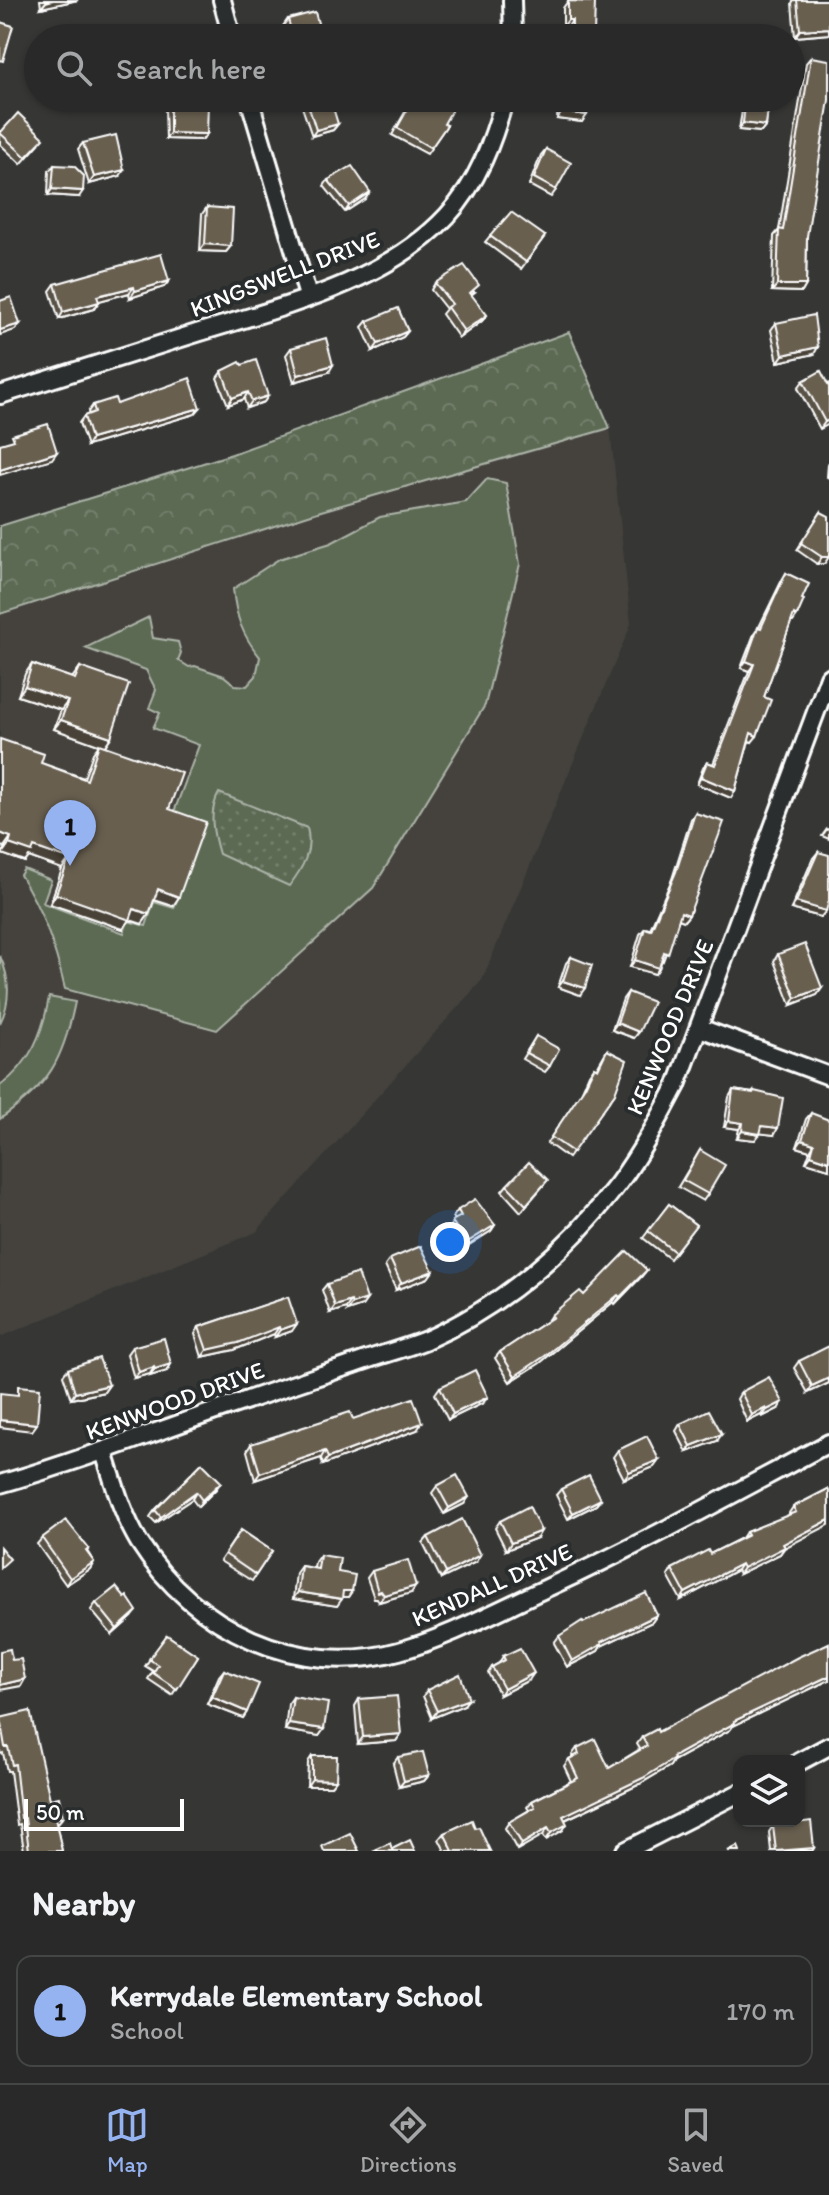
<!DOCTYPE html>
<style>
body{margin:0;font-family:Itim,sans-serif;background:#303130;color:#f1f3f6}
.controls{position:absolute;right:24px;bottom:24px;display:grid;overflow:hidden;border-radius:16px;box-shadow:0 2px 6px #0004}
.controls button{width:72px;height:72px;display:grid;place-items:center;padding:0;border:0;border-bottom:2px solid #444545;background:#282928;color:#f1f3f6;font:40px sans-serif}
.scale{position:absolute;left:24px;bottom:20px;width:160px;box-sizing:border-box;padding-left:8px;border:4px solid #fff;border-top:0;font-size:22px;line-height:28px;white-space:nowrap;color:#fff;-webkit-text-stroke:6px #2a2d2e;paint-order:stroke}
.you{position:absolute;left:450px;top:1242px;width:28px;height:28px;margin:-20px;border:6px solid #fff;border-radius:50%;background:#1a73e8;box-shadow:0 0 0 12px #1a73e833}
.badge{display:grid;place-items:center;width:52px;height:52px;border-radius:50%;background:#95b2f1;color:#111;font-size:26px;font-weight:700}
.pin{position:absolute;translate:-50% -66px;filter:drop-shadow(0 2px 4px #0008)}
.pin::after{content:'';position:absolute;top:42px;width:28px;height:24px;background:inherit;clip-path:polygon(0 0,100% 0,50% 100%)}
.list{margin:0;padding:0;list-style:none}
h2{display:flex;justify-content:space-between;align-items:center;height:104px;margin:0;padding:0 32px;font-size:34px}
h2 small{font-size:26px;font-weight:400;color:#a5a6a8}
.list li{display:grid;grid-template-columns:52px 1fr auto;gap:24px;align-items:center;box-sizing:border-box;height:112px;margin:0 16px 16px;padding:0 16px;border:2px solid #444545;border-radius:16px}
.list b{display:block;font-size:30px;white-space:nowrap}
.list p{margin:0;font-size:26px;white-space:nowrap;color:#a5a6a8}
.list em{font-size:26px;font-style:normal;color:#a5a6a8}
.icon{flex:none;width:44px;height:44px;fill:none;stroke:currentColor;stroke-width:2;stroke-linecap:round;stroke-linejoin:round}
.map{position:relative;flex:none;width:829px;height:1851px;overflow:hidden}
.search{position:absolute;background:#282928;box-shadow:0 2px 6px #0004;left:24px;right:24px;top:24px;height:88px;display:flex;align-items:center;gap:20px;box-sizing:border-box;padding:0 28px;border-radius:44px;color:#a5a6a8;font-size:30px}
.sheet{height:232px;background:#282928}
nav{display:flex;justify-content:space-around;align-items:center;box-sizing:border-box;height:112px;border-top:2px solid #444545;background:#282928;font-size:22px;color:#a5a6a8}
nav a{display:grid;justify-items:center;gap:4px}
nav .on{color:#95b2f1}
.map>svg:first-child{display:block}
.built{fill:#45433d}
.grass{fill:#5b6a53;stroke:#adb4a9;stroke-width:2}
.forest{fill:url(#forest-crowns);stroke:#adb4a9;stroke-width:2}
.park{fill:url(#park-dots);stroke:#adb4a9;stroke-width:2}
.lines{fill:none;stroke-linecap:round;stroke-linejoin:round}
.minor-casing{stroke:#fff;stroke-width:22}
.minor{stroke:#2a2d2e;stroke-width:16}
.wall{fill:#595145;stroke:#fff;stroke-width:2}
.shaded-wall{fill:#494238;stroke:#fff;stroke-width:2}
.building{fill:#685e50;stroke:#fff;stroke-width:2}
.labels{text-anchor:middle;stroke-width:8;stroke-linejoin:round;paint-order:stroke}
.street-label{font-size:24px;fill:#fff;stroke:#2a2d2e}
</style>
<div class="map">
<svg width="829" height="1851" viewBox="0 0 829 1851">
<defs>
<pattern id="forest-crowns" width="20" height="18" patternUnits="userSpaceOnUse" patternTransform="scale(2)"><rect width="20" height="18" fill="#5b6a53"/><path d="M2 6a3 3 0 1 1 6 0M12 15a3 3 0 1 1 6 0" fill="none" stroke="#74806d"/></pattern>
<pattern id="park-dots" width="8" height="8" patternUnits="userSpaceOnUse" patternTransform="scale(2)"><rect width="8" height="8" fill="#5b6a53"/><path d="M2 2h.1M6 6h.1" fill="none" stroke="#74806d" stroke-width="1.8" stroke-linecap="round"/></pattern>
</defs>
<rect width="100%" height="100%" fill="#363735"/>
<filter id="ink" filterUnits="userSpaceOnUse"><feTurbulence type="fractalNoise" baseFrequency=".0125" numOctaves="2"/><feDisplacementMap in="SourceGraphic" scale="16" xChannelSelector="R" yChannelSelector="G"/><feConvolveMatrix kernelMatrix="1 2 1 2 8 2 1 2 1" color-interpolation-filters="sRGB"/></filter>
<g filter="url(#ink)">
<polygon class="built" points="610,428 631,624 482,980 256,1232 0,1337 0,614 321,511"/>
<g class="grass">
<path d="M 487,479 L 506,483 L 520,564 L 485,705 L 373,888 L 217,1030 L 65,989 C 55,947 43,911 20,875 L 24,869 L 51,880 L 43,903 L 124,933 L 128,921 L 146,926 L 154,902 L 174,908 L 204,824 L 174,812 L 199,745 L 153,728 L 160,713 L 149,708 L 156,690 L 146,670 L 85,648 L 149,617 L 153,638 L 178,642 L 181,653 L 178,660 L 189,667 L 195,666 L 224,676 L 235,685 L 247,686 L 256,676 L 260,657 C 242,635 236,617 233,589 L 279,559 L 331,543 L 380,517 L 466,502 Z"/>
<path d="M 0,956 C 10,978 11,1002 0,1023 Z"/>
<path d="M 49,997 L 75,1002 C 63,1061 49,1085 0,1119 L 0,1086 C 31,1063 43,1033 49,997 Z"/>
</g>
<polygon class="forest" points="569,332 610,428 321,511 0,614 0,526 232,454"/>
<path class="park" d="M 219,793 L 307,828 C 313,850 303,868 289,886 L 219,854 C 213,834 208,812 219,793 Z"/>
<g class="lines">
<defs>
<g id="minor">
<polyline points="222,0 232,38"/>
<polyline points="512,0 513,38"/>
<polyline points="249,98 308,296"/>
<path d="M 0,395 C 66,374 131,354 197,333 C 281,307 385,283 447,216 C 478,183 493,141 505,98"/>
<polyline points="700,1028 829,1076"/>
<path d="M 104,1452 C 114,1483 122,1514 139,1542 C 194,1629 298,1679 399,1651 C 452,1636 500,1609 549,1587 C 644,1543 736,1492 829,1443"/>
<path d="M 0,1484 C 82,1461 161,1429 242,1402 C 282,1388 322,1375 363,1361 C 383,1354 406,1348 426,1340 C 501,1307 569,1249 618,1184 C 641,1153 659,1119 677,1085 L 829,677"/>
<polyline points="799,1762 829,1746"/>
<polyline points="625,1851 739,1793"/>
</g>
</defs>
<use href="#minor" class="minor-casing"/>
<use href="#minor" class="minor"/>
</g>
<g class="wall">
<polygon points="40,0 78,0 41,8"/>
<polygon points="794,0 829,0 829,34 795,37 792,3"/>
<polygon points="568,1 591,38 567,38 568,27 563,27 563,8"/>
<polygon points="288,19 319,27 331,38 286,38 283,26"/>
<polygon points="811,57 806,285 802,292 772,291 774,236 779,230 806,63"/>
<polygon points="306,98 338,124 333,130 312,136 301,104"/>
<polygon points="413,98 440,98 444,124 447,125 427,154 392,135"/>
<polygon points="558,98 589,98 582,122 557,119"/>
<polygon points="744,98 769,98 766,126 761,132 739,130"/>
<polygon points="170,102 202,140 166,139 165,109"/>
<polygon points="0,131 39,144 21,164 0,144"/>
<polygon points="83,143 120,176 89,184 78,149"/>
<polygon points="546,149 556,190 551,197 529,185 541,155"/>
<polygon points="54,165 79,197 48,195 49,171"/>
<polygon points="328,180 370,192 365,199 345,212 324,186"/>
<polygon points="207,207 231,246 226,252 200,251 202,214"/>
<polygon points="490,236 545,236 521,269 485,242"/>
<polygon points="169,281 164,287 130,298 129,293 98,301 94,309 59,319 50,291 55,284"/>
<polygon points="435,283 475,292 471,295 487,315 482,321 459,338 442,314 446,309 431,290"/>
<polygon points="367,321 408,331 403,337 373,351 362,327"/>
<polygon points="776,323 814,354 778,362 771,330"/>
<polygon points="291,348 329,372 294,382 286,355"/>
<polygon points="242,365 268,396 264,402 247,408 244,399 228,405 217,378 222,371"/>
<polygon points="803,381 829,384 829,424 820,429 798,388"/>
<polygon points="117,404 195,414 87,446 79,423 84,416 89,414 88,412 93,405"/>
<polygon points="829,462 829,478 827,477 828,464"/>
<polygon points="821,512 824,564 817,564 797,550"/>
<polygon points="786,573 802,599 797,616 793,622 791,622 764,697 752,742 749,741 735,791 731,798 697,784 703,768 707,762 713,764 749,671 741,668 754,634 759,627 782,580"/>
<polygon points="32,664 72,678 80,667 111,737 105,746 169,809 179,897 173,906 154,900 149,914 142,924 130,920 123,929 50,904 62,869 29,857 25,862 2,854 41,763 84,778 93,753 99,745 54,729 61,710 18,696 25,674"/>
<polygon points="695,813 689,915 684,921 679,919 663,961 662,960 659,968 655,974 630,967 640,934 645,928 650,929 672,879 691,819"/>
<polygon points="818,852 821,917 791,909 813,858"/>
<polygon points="778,954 822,988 817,995 791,1005 774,961"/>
<polygon points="571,957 580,995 558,987 566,963"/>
<polygon points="628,992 639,1032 634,1038 612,1030 623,999"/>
<polygon points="536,1036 550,1066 545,1072 522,1059"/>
<polygon points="607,1050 615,1093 568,1158 547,1143 581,1093 589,1074 594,1067 596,1069"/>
<polygon points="733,1090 752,1093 754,1091 774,1135 760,1133 755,1140 737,1138 739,1129 724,1127 729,1097"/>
<polygon points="811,1113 829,1169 806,1162 810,1151 797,1147 806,1119"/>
<polygon points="700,1150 708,1194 703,1201 678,1187"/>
<polygon points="507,1185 543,1186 521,1212 502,1191"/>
<polygon points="669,1204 696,1225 670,1259 643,1238"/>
<polygon points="458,1210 495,1225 491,1231 461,1250 448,1228 455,1220 453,1217"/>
<polygon points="390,1259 433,1271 428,1278 396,1290 385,1266"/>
<polygon points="642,1276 615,1304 613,1302 540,1363 510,1382 495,1358 500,1352 547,1321 551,1315 584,1295"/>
<polygon points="327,1284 367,1299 362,1306 347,1311 346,1308 330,1313 322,1290"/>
<polygon points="288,1297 292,1331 275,1337 274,1334 234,1350 202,1357 195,1334 199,1327"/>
<polygon points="132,1347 171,1364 167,1371 150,1376 150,1374 134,1378 127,1354"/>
<polygon points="799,1361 829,1383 808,1393 794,1368"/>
<polygon points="68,1369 109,1385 104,1392 71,1399 63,1375"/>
<polygon points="440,1387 483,1403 448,1420 435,1394"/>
<polygon points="741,1392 778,1409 762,1417 761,1415 747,1422 737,1399"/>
<polygon points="353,1419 417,1430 323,1465 321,1458 255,1480 247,1451 251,1444"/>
<polygon points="680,1424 717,1441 687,1452 676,1431"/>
<polygon points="618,1450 659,1460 654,1467 624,1479 613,1457"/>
<polygon points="202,1463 216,1489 198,1507 192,1499 156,1523 150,1517 155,1510"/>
<polygon points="437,1486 464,1504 444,1514 432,1493"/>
<polygon points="561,1489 601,1499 596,1505 568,1519 556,1495"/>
<polygon points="828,1489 780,1554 739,1574 737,1570 681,1600 668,1576 672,1569 710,1554 742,1538 746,1532 790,1515 789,1513 793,1507"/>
<polygon points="500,1521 537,1538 506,1550 495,1528"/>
<polygon points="241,1530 272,1551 252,1581 220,1561"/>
<polygon points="428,1537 476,1562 441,1579 423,1543"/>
<polygon points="42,1538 89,1549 87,1551 94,1562 90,1569 66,1585 37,1544"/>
<polygon points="320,1555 338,1572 352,1591 348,1597 342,1597 337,1606 293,1599 296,1573 301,1566 314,1568 315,1562"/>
<polygon points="372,1571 411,1593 379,1602 377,1598 374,1598 367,1578"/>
<polygon points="96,1603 132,1617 112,1635 91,1610"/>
<polygon points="657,1615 652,1622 601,1646 598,1651 567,1667 554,1643 559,1636 583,1623"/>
<polygon points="167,1635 198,1656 172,1695 148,1679 153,1671 145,1666"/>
<polygon points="829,1643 829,1680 733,1726 730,1730 673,1761 670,1766 638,1785 565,1820 563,1830 546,1840 543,1835 517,1850 505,1828 509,1822 529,1810 527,1807 532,1801 571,1781 564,1766 569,1759 573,1757 572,1755 577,1748 609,1768 640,1749 637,1744 642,1737 658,1732"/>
<polygon points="503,1656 529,1680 500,1695 488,1673 492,1667 499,1663"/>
<polygon points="224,1670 247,1712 243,1718 207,1704 219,1676"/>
<polygon points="427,1690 464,1705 432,1718 423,1696"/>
<polygon points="293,1697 324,1729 319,1736 285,1730 288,1704"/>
<polygon points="359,1699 401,1734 396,1741 358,1744 355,1706"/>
<polygon points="0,1719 50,1799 58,1823 56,1824 62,1851 24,1851 20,1824 17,1825 10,1771 7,1771 3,1753 0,1754"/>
<polygon points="312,1756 336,1780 331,1786 307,1786 308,1762"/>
<polygon points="398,1757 429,1775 424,1781 399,1787 393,1764"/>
<polygon points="773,1826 814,1848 812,1851 771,1851 769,1832"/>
<polygon points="475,1828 490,1851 445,1851 439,1839 444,1833"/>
</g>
<g class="shaded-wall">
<polygon points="53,0 78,0 41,8 46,2"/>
<polygon points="568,20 572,20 568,27 563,27"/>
<polygon points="829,28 829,34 795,37 800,30"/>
<polygon points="572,33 594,34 591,38 568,38"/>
<polygon points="562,112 587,115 582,122 557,119"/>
<polygon points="743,123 766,126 761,132 739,130"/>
<polygon points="338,124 333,130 312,136 316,130"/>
<polygon points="170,133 207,134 202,140 166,139"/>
<polygon points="124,170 120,176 89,184 94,177"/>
<polygon points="52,189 83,191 79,197 48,195"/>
<polygon points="370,192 365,199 345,212 349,206"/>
<polygon points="205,244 231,246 226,252 200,251"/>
<polygon points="169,281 164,287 130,298 135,291"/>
<polygon points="777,285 806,285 802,292 772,291"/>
<polygon points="134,287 129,293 92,303 97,296"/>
<polygon points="99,302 94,309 59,319 63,312"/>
<polygon points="487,315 482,321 459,338 464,331"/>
<polygon points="20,324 15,330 0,335 0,330"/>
<polygon points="408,331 403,337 373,351 378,344"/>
<polygon points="818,347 814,354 778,362 783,355"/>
<polygon points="333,365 329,372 294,382 298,375"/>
<polygon points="248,392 244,399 228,405 232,398"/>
<polygon points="268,396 264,402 247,408 252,401"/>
<polygon points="200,408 195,414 87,446 91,439"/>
<polygon points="829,420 829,424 820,429 825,422"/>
<polygon points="57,452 52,459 0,475 0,470"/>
<polygon points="822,557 829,557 824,564 817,564"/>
<polygon points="746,661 754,664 749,671 741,668"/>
<polygon points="25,686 68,701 61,710 18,696"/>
<polygon points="61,720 111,737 104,747 54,729"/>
<polygon points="751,733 757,736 752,742 746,740"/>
<polygon points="701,777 735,791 731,798 697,784"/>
<polygon points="827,829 829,830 829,839 822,836"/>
<polygon points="0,833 11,837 4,847 0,846"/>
<polygon points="9,844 34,847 69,859 62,869 29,857 25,862 2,854"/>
<polygon points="158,889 179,897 173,906 151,899"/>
<polygon points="56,894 134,909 149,914 142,924 130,920 123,929 50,904"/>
<polygon points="796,902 826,911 821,917 791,909"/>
<polygon points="681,912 689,915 684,921 676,918"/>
<polygon points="635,960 659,968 655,974 630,967"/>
<polygon points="563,981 585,988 580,995 558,987"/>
<polygon points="822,988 817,995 791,1005 796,998"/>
<polygon points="617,1023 639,1032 634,1038 612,1030"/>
<polygon points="729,1121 743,1123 739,1129 724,1127"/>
<polygon points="762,1126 778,1128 774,1135 757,1133"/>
<polygon points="742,1131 760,1134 755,1140 737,1138"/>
<polygon points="802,1140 814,1144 810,1151 797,1147"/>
<polygon points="811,1155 829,1161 829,1169 806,1162"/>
<polygon points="495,1225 491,1231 461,1250 466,1243"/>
<polygon points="647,1270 642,1276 615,1304 620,1297"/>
<polygon points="433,1271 428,1278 396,1290 401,1283"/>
<polygon points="618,1295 613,1302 540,1363 510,1382 515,1376"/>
<polygon points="367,1299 362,1306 347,1311 352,1304"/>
<polygon points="351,1301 346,1308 330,1313 335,1306"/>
<polygon points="297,1324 292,1331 275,1337 280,1330"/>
<polygon points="279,1327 274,1334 234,1350 202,1357 207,1350"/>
<polygon points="171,1364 167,1371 150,1376 155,1369"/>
<polygon points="154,1367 150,1374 134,1378 139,1372"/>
<polygon points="829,1378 829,1383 808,1393 812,1386"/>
<polygon points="109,1385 104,1392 71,1399 75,1393"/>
<polygon points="488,1397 483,1403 448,1420 453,1414"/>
<polygon points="783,1402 778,1409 762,1417 767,1410"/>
<polygon points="766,1408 761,1415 747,1422 752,1415"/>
<polygon points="0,1420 37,1424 32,1431 0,1427"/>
<polygon points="422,1423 417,1430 323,1465 328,1458"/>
<polygon points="722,1434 717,1441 687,1452 691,1446"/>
<polygon points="325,1451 321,1458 255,1480 260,1473"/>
<polygon points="659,1460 654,1467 624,1479 629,1472"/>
<polygon points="221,1482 216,1489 198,1507 202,1500"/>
<polygon points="196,1492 192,1499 156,1523 161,1517"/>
<polygon points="469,1497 464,1504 444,1514 449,1508"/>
<polygon points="601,1499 596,1505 568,1519 573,1513"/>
<polygon points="829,1520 829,1525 784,1548 780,1554 739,1574 743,1568 783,1544"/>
<polygon points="541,1531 537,1538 506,1550 511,1543"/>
<polygon points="480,1555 476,1562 441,1579 446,1573"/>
<polygon points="94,1562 90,1569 66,1585 70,1578"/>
<polygon points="741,1564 737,1570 681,1600 685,1593"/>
<polygon points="416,1586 411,1593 379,1602 384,1595"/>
<polygon points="343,1591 352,1591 348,1597 338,1597"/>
<polygon points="298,1592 342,1599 337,1606 293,1599"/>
<polygon points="137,1611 132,1617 112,1635 117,1629"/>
<polygon points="657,1615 652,1622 601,1646 598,1651 567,1667 572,1661 601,1642"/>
<polygon points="534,1673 529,1680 500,1695 504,1689"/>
<polygon points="829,1676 829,1680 733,1726 730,1730 673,1761 670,1766 638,1785 558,1823 563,1816 673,1757 734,1721"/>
<polygon points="25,1679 21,1686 0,1690 0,1685"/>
<polygon points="212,1697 247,1712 243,1718 207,1704"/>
<polygon points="469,1699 464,1705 432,1718 437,1711"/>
<polygon points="289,1724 324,1729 319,1736 285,1730"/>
<polygon points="401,1734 396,1741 358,1744 363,1737"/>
<polygon points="429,1775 424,1781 399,1787 404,1781"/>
<polygon points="312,1779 336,1780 331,1786 307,1786"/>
<polygon points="63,1817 58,1823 50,1825 55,1818"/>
<polygon points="567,1824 563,1830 546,1840 551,1833"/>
<polygon points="548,1828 543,1835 517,1850 522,1844"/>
<polygon points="814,1848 812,1851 781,1851"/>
</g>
<g class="building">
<polygon points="797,0 829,0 829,28 800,30"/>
<polygon points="568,1 595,2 594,34 572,33 572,20 568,20"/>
<polygon points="315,12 319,27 327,25 331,38 293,38 288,19"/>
<polygon points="0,22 13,26 3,61 0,60"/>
<polygon points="443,32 469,34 468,38 443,38"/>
<polygon points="811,57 829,60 829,100 807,236 806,285 777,285 779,229 783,230"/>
<polygon points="306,98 330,98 338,124 316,130"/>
<polygon points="414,98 440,98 454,106 444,124 447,125 431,148 397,128"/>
<polygon points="562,98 589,98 587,115 562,112"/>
<polygon points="746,98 769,98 766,126 743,123"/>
<polygon points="170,102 208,103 207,134 170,133"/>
<polygon points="18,113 44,138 26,157 0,133"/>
<polygon points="116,135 124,170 94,177 83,143"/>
<polygon points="546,149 571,163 556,190 534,178"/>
<polygon points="54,165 74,166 84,176 83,191 52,189"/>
<polygon points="352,166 370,192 349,206 328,180"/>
<polygon points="207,207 233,209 231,246 205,244"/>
<polygon points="511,212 545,236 526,262 490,236"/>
<polygon points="161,254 169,281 135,291 134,287 97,296 99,302 63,312 55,284"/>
<polygon points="464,265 479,285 470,293 487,315 464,331 447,307 452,304 435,283"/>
<polygon points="11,297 20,324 0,330 0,301"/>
<polygon points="398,308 408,331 378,344 367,321"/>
<polygon points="814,315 818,347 783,355 776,323"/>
<polygon points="326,338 333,365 298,375 291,348"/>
<polygon points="256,360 268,396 252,401 248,392 232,398 222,371 240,362 242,365"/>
<polygon points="821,371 828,385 829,384 829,420 825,422 803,381"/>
<polygon points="190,378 200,408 91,439 84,416 95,412 93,405 115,398 117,404"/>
<polygon points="48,424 57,452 0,470 0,444 14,440 12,435"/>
<polygon points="821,512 829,516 829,557 822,557 801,543"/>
<polygon points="786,573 809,584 802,599 804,600 797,616 794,614 764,697 771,700 757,736 751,733 735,791 701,777 707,762 715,765 754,664 746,661 758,627 761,628"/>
<polygon points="32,664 75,679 80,667 129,684 111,737 61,720 68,701 25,686"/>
<polygon points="0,739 44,754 41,763 87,780 99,744 182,773 169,809 206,822 179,897 158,889 149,914 134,909 130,920 56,894 69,859 34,847 32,852 9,844 11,837 0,833"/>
<polygon points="695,813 724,822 689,915 681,912 668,954 664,952 659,968 635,960 645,928 651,930 676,872"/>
<polygon points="818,852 829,855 829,901 826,911 796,902"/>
<polygon points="805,944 822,988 796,998 778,954"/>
<polygon points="571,957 592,965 585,988 563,981"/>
<polygon points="628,992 653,1002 639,1032 617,1023"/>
<polygon points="536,1036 559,1049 550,1066 526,1053"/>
<polygon points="607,1050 627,1060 615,1093 573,1152 551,1137 585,1086 594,1067 598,1069"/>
<polygon points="733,1090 753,1093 754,1091 783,1098 778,1128 762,1126 760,1134 742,1131 743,1123 729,1121"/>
<polygon points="811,1113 829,1120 829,1161 811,1155 814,1144 802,1140"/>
<polygon points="700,1150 725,1165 708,1194 683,1180"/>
<polygon points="529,1162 548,1180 526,1205 507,1185"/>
<polygon points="475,1199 495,1225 466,1243 452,1221 461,1216 458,1210"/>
<polygon points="669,1204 696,1225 675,1252 648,1231"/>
<polygon points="421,1246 433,1271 401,1283 390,1259"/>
<polygon points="627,1251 647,1270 620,1297 618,1295 545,1356 515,1376 500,1352 553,1317 551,1315 580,1291 584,1295"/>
<polygon points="358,1273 367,1299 352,1304 351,1301 335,1306 327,1284"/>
<polygon points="288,1297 297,1324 280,1330 279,1327 238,1343 207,1350 199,1327"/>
<polygon points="164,1338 171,1364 155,1369 154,1367 139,1372 132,1347"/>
<polygon points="829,1346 829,1378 812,1386 799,1361"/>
<polygon points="99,1358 109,1385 75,1393 68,1369"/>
<polygon points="475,1370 488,1397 453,1414 440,1387"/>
<polygon points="769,1377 783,1402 767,1410 766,1408 752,1415 741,1392"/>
<polygon points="18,1386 40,1388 37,1424 0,1420 0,1393 18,1395"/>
<polygon points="413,1398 422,1423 328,1458 325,1451 260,1473 251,1444 350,1412 353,1419"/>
<polygon points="709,1410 722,1434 691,1446 680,1424"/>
<polygon points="647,1436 659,1460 629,1472 618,1450"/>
<polygon points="202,1463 221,1482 202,1500 196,1492 161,1517 155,1510"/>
<polygon points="457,1475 469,1497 449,1508 437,1486"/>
<polygon points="589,1475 601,1499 573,1513 561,1489"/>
<polygon points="828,1489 829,1491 829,1520 783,1544 785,1547 743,1568 741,1564 685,1593 672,1569 708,1550 710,1554 748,1535 746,1532 796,1512 793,1507"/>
<polygon points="529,1506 541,1531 511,1543 500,1521"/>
<polygon points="462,1519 480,1555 446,1573 428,1537"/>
<polygon points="66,1520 89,1549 86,1551 94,1562 70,1578 42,1538"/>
<polygon points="241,1530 272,1551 256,1575 225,1554"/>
<polygon points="0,1547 10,1559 0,1568"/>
<polygon points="320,1555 340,1558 338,1572 355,1575 352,1591 343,1591 342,1599 298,1592 301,1566 318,1569"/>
<polygon points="408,1560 416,1586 384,1595 381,1591 378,1592 372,1571"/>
<polygon points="116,1587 125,1598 127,1596 137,1611 117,1629 96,1603"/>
<polygon points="646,1593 657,1615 601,1642 602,1644 572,1661 559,1636 582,1621 583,1623"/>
<polygon points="167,1635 198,1656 177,1689 153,1673 158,1665 149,1659"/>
<polygon points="829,1643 829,1676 734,1721 735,1723 673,1757 674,1759 643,1778 563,1816 567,1824 551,1833 548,1828 522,1844 509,1822 535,1807 532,1801 578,1778 569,1759 579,1754 577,1748 595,1739 609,1768 647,1746 642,1737 657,1729 658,1732 798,1657"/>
<polygon points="520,1648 534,1673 504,1689 492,1667 505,1660 503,1656"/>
<polygon points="10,1649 12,1660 21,1659 25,1679 0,1685 0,1651"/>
<polygon points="224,1670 259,1684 247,1712 212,1697"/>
<polygon points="460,1674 469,1699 437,1711 427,1690"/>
<polygon points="397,1696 401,1734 363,1737 359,1699"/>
<polygon points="293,1697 328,1703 324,1729 289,1724"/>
<polygon points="30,1711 50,1799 59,1797 63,1817 55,1818 62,1851 29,1851 25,1818 21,1818 15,1764 12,1765 8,1747 5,1747 0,1718"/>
<polygon points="423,1752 429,1775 404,1781 398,1757"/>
<polygon points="312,1756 337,1756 336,1780 312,1779"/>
<polygon points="472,1820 475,1828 479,1827 490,1851 453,1851 444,1833"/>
<polygon points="811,1821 814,1848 776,1851 773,1826"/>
<polygon points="350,1833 359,1851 324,1851 322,1846"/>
<polygon points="410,1840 415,1851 373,1851 390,1843 392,1849"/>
<polygon points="738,1846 740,1851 728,1851"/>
</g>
</g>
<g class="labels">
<g class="street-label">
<text transform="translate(285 274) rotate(-21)" y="8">KINGSWELL DRIVE</text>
<text transform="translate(670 1027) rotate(-67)" y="8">KENWOOD DRIVE</text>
<text transform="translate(175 1401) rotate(-20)" y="8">KENWOOD DRIVE</text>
<text transform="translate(492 1585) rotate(-24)" y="8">KENDALL DRIVE</text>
</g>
</g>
</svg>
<div class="controls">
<button><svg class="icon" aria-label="layers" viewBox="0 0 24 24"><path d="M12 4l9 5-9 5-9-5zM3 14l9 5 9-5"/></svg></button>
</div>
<div class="scale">50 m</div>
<div class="you"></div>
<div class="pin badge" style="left:70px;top:866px">1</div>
<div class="search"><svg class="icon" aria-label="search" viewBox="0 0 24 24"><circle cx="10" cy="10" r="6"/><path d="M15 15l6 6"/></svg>Search here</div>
</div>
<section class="sheet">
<h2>Nearby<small></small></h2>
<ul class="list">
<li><span class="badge">1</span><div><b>Kerrydale Elementary School</b><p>School</p></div><em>170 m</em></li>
</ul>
</section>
<nav>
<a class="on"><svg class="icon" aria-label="map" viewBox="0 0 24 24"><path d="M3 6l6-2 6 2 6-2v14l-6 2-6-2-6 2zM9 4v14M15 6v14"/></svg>Map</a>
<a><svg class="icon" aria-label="directions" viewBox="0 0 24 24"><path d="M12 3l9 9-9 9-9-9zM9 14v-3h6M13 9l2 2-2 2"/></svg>Directions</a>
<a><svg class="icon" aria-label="saved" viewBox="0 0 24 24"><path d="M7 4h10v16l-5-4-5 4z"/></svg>Saved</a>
</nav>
